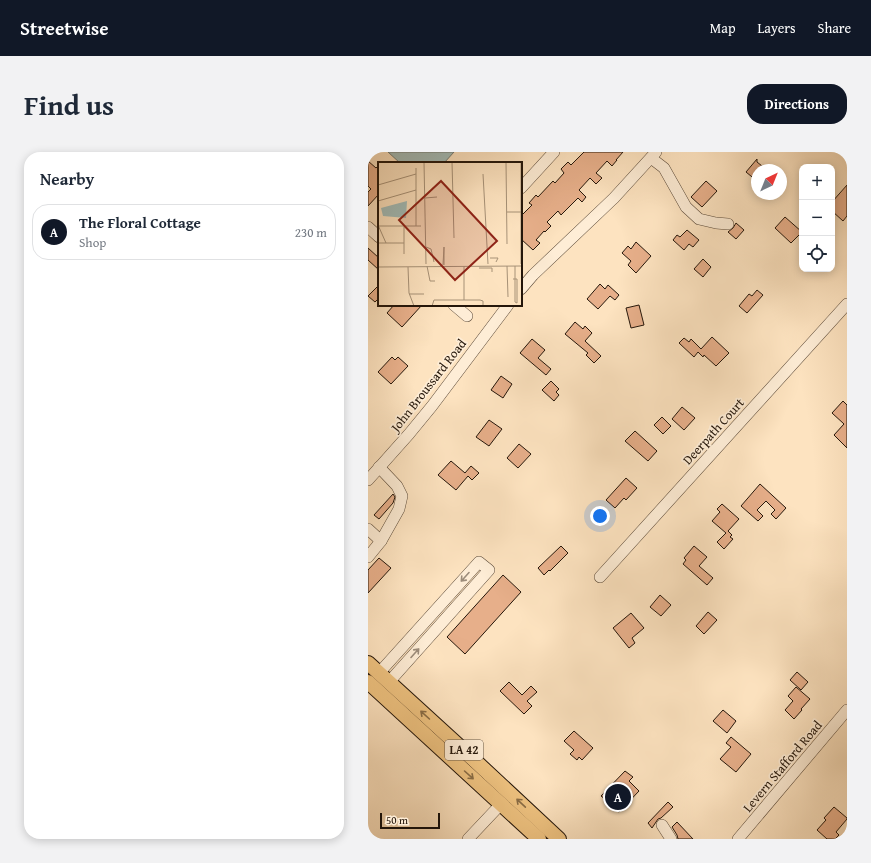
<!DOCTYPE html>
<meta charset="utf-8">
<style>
body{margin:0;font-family:"Gentium Book Plus",serif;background:#f2f2f3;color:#1f2937}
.controls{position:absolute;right:12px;top:12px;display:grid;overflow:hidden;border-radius:8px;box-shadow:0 2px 10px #0003}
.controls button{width:36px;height:36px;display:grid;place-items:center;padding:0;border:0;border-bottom:1px solid #e0e1e3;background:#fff;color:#1f2937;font:20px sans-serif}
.compass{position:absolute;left:383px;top:12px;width:36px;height:36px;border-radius:50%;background:#fff;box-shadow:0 2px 10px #0003;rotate:43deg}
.scale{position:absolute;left:12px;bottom:10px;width:60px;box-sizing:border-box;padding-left:4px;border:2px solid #24160a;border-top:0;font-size:11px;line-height:14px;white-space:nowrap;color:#24160a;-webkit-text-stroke:3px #feedd6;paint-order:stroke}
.you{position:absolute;left:232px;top:364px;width:14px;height:14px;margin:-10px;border:3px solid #fff;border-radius:50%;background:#1a73e8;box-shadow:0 0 0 6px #1a73e833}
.badge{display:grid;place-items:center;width:26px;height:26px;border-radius:50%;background:#111827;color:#fff;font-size:13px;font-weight:700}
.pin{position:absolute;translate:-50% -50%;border:2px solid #fff;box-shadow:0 1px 4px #0006}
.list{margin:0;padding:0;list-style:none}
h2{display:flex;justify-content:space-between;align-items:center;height:52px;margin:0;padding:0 16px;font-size:17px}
h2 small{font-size:13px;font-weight:400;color:#747a83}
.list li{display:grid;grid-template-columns:26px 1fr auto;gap:12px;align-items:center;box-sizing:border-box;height:56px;margin:0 8px 8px;padding:0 8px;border:1px solid #e0e1e3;border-radius:16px}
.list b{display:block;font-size:15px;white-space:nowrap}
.list p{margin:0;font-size:13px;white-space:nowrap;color:#747a83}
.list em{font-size:13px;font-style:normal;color:#747a83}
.icon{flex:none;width:22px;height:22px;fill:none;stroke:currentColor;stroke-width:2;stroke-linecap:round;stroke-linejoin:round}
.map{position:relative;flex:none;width:479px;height:687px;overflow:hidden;border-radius:16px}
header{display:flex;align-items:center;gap:24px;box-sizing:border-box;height:56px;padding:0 20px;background:#111827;color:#fff}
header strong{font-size:19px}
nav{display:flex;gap:22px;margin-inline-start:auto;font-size:14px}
.intro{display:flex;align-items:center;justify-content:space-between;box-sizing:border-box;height:96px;padding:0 24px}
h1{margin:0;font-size:28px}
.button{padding:10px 18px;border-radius:16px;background:#111827;color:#fff;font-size:14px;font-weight:700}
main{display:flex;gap:24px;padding:0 24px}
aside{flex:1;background:#fff;border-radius:16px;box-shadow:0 2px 10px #0003}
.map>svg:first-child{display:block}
.water{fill:#a2bdba;stroke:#707a74}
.building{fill:#e7af8a;stroke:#24160a}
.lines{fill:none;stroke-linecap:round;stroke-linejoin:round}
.minor-casing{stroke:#5a4938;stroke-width:12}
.major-casing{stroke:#24160a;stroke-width:16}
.minor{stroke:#feedd6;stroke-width:11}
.major{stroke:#eec280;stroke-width:14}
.oneway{stroke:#9c8c7a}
.oneway2{stroke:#896c45}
.labels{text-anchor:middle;stroke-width:3.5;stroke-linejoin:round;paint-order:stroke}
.shield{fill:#feedd6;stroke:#655647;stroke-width:1}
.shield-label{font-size:12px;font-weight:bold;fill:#24160a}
.street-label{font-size:13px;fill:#24160a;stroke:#feedd6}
.inset-road{fill:none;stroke:#a69177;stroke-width:1}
.view{fill:#8f2418;fill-opacity:0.15;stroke:#8f2418;stroke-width:2}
.inset-edge{fill:none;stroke:#24160a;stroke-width:2}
</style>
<header>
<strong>Streetwise</strong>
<nav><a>Map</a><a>Layers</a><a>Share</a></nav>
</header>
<div class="intro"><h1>Find us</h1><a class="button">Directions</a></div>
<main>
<aside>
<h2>Nearby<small></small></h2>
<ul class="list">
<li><span class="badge">A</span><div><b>The Floral Cottage</b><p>Shop</p></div><em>230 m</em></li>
</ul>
</aside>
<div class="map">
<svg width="479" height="687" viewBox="0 0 479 687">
<rect width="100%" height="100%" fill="#fde3c0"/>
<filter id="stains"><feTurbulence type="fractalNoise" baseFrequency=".005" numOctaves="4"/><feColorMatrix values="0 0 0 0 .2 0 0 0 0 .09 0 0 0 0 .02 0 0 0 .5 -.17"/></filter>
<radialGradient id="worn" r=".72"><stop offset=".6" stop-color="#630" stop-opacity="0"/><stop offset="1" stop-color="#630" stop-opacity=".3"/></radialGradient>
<polygon class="water" points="20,0 86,0 76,11 32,11"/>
<g class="building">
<polygon points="216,0 255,0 248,8 249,8 244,14 239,9 228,21 234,26 228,32 222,26 211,38 218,45 214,50 210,46 193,63 190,59 179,70 183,74 177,80 176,79 168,88 172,91 165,98 153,87 153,64 164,53 161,51 168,43 170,45 185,29 187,31 196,21 193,17 200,10 203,13"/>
<polygon points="389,7 389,10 399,18 389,18 389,29 378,20"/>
<polygon points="0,9 8,16 11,13 11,42 0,54 0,40 3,37 0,34"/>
<polygon points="338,29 349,39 334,55 323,45"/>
<polygon points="479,33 479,64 475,69 464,59 464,50"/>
<polygon points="417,65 434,80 423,91 407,76"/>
<polygon points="368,71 376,78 368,87 360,80 365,76"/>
<polygon points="319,78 331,88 325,95 321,92 316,98 305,88 309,83 312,85"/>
<polygon points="268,90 283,104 268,121 260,113 263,109 254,101 260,94 263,97"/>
<polygon points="0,96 11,106 11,118 0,108"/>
<polygon points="335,107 343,115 335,125 326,117"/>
<polygon points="232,132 237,137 240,133 251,143 247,148 242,144 230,157 219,147"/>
<polygon points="11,133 11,146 7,150 0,144"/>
<polygon points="389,138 395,143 379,161 371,154 381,142 384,144"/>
<polygon points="26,153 54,153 34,175 19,161"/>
<polygon points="271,153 276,173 263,176 258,156"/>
<polygon points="207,170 215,177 217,174 224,181 217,189 233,204 226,211 218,203 220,201 197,182"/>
<polygon points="344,185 361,201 348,214 336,203 335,205 330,200 326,205 311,191 316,186 321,190 323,187 333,197"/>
<polygon points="164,187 177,198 170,206 183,217 178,223 152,201"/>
<polygon points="24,205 27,208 30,205 40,214 23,232 10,220"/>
<polygon points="133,224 144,232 135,246 123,238"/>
<polygon points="183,229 191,237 188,240 191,243 186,249 174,238"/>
<polygon points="475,249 479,253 479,296 466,283 476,272 464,261"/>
<polygon points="314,255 327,266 316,278 304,267"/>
<polygon points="294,265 303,274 295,282 286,273"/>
<polygon points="121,268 134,277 121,294 108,285"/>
<polygon points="267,279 289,299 280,309 257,289"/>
<polygon points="151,292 163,302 150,316 139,306"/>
<polygon points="83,309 97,321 103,314 111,321 104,328 100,324 88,338 70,323"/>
<polygon points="258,326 269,336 258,348 256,346 247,356 238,348"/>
<polygon points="392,332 418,356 408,367 403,362 407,358 398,349 389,358 395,364 390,369 373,354"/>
<polygon points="25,342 27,345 25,351 11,367 6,363"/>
<polygon points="354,352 371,367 360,379 364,383 362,385 365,387 356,397 349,390 358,381 344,369 352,360 349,357"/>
<polygon points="193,394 200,401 182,419 181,418 176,423 170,416"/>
<polygon points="326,394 339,405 331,414 345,426 339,433 315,412 318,408 316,406"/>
<polygon points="11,406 23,416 0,441 0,418"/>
<polygon points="135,423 153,440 97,502 79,485"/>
<polygon points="292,443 303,453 293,464 282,455"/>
<polygon points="340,460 349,468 336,482 328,474"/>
<polygon points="263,461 276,476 264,486 267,491 261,496 245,476"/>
<polygon points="429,520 440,530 433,538 422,528"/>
<polygon points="141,530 154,543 163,534 169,540 159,549 164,554 156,562 132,539"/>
<polygon points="428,535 442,547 433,557 434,558 426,567 417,558 425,549 420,544"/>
<polygon points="355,558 368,569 359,581 345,569"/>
<polygon points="206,579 225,596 214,608 211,605 209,608 202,602 206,598 196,589"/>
<polygon points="363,585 383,602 368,620 352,607 363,595 358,591"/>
<polygon points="257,619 265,625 261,629 271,639 251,660 248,658 236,648 237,647 233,644"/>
<polygon points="300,650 305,655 293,666 290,667 284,676 280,671"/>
<polygon points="466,655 479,666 479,667 468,680 471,683 467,687 459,687 449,678 458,668 456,666"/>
<polygon points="309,670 325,687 310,687 309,683 304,675"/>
</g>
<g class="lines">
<defs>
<g id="minor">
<polyline points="283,6 296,16 318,55 331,67 348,71 360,72"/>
<polyline points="153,36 186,0"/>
<polyline points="0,75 11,85"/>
<polyline points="153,137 165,123 246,46 288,0"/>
<polyline points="86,153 99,164"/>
<polyline points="0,328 41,282 64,254 140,153"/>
<polyline points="0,377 13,389"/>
<polyline points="0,405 13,389 31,357 34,344 29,334 11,315"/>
<polyline points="232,425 479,152"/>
<polyline points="11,521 111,410 121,418 21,530"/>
<polyline points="294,673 303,687"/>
<polyline points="100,687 133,652"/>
<polyline points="370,687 479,558"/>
</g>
<g id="major">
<polyline points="0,511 104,606 191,687"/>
<polyline points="0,530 171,687"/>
</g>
</defs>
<use href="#minor" class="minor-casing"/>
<use href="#major" class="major-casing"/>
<use href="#minor" class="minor"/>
<use href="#major" class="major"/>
</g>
<defs><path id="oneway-shaft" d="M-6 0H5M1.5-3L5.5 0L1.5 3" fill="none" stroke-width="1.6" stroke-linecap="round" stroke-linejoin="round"/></defs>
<g class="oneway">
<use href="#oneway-shaft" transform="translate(97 425) rotate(132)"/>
<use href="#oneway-shaft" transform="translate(47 501) rotate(-48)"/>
</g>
<g class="oneway2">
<use href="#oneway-shaft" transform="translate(57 563) rotate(-138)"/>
<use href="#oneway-shaft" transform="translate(101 623) rotate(42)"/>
<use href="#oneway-shaft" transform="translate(153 651) rotate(-137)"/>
</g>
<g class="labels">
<rect class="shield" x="77" y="588" width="38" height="20" rx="3"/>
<g class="shield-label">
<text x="96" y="602">LA 42</text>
</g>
<g class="street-label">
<text transform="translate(60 233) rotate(-52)" y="5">John Broussard Road</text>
<text transform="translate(345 279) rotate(-48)" y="5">Deerpath Court</text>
<text transform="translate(414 614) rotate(-50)" y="5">Levern Stafford Road</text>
</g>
</g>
<g transform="translate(10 10)">
<rect width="144" height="144" fill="#fde3c0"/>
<path d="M 29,39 L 28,56 L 5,54 L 3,46 Z" fill="#a2bdba"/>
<path class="inset-road" d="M 46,0 L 48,102M 74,0 L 76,76M 128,0 L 129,82M 143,0 L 143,102M 38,6 L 38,64M 105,12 L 110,102M 0,23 L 38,12M 47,36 L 59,35M 0,39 L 38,28M 129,50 L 144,50M 0,63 L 8,81M 1,64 L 43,64M 26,65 L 26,92M 0,81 L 26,81M 48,85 L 53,87 L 56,100M 112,96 L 120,96 L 118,100M 65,103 L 66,85 L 66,103M 49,104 L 52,119 L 57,119M 86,104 L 86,138M 129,104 L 130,135M 0,105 L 144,104M 30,105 L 31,131 L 36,144M 101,106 L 114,106 L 114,110M 135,117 L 139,117 L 139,141 L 137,140 L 137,104M 31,132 L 46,132M 54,144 L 56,138 L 102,138 L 105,139 L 105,144"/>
<path class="view" d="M 63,19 L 119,79 L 77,118 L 21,58 Z"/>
<rect width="144" height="144" class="inset-edge"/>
</g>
<rect width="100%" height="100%" filter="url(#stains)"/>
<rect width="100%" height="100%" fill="url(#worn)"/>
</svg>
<div class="controls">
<button>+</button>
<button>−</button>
<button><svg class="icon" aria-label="locate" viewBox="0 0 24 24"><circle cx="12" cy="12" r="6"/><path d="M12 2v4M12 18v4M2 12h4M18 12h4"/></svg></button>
</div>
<svg class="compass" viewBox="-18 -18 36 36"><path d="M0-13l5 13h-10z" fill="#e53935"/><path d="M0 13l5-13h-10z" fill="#747a83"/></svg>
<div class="scale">50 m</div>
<div class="you"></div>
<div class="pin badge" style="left:250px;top:645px">A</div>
</div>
</main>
